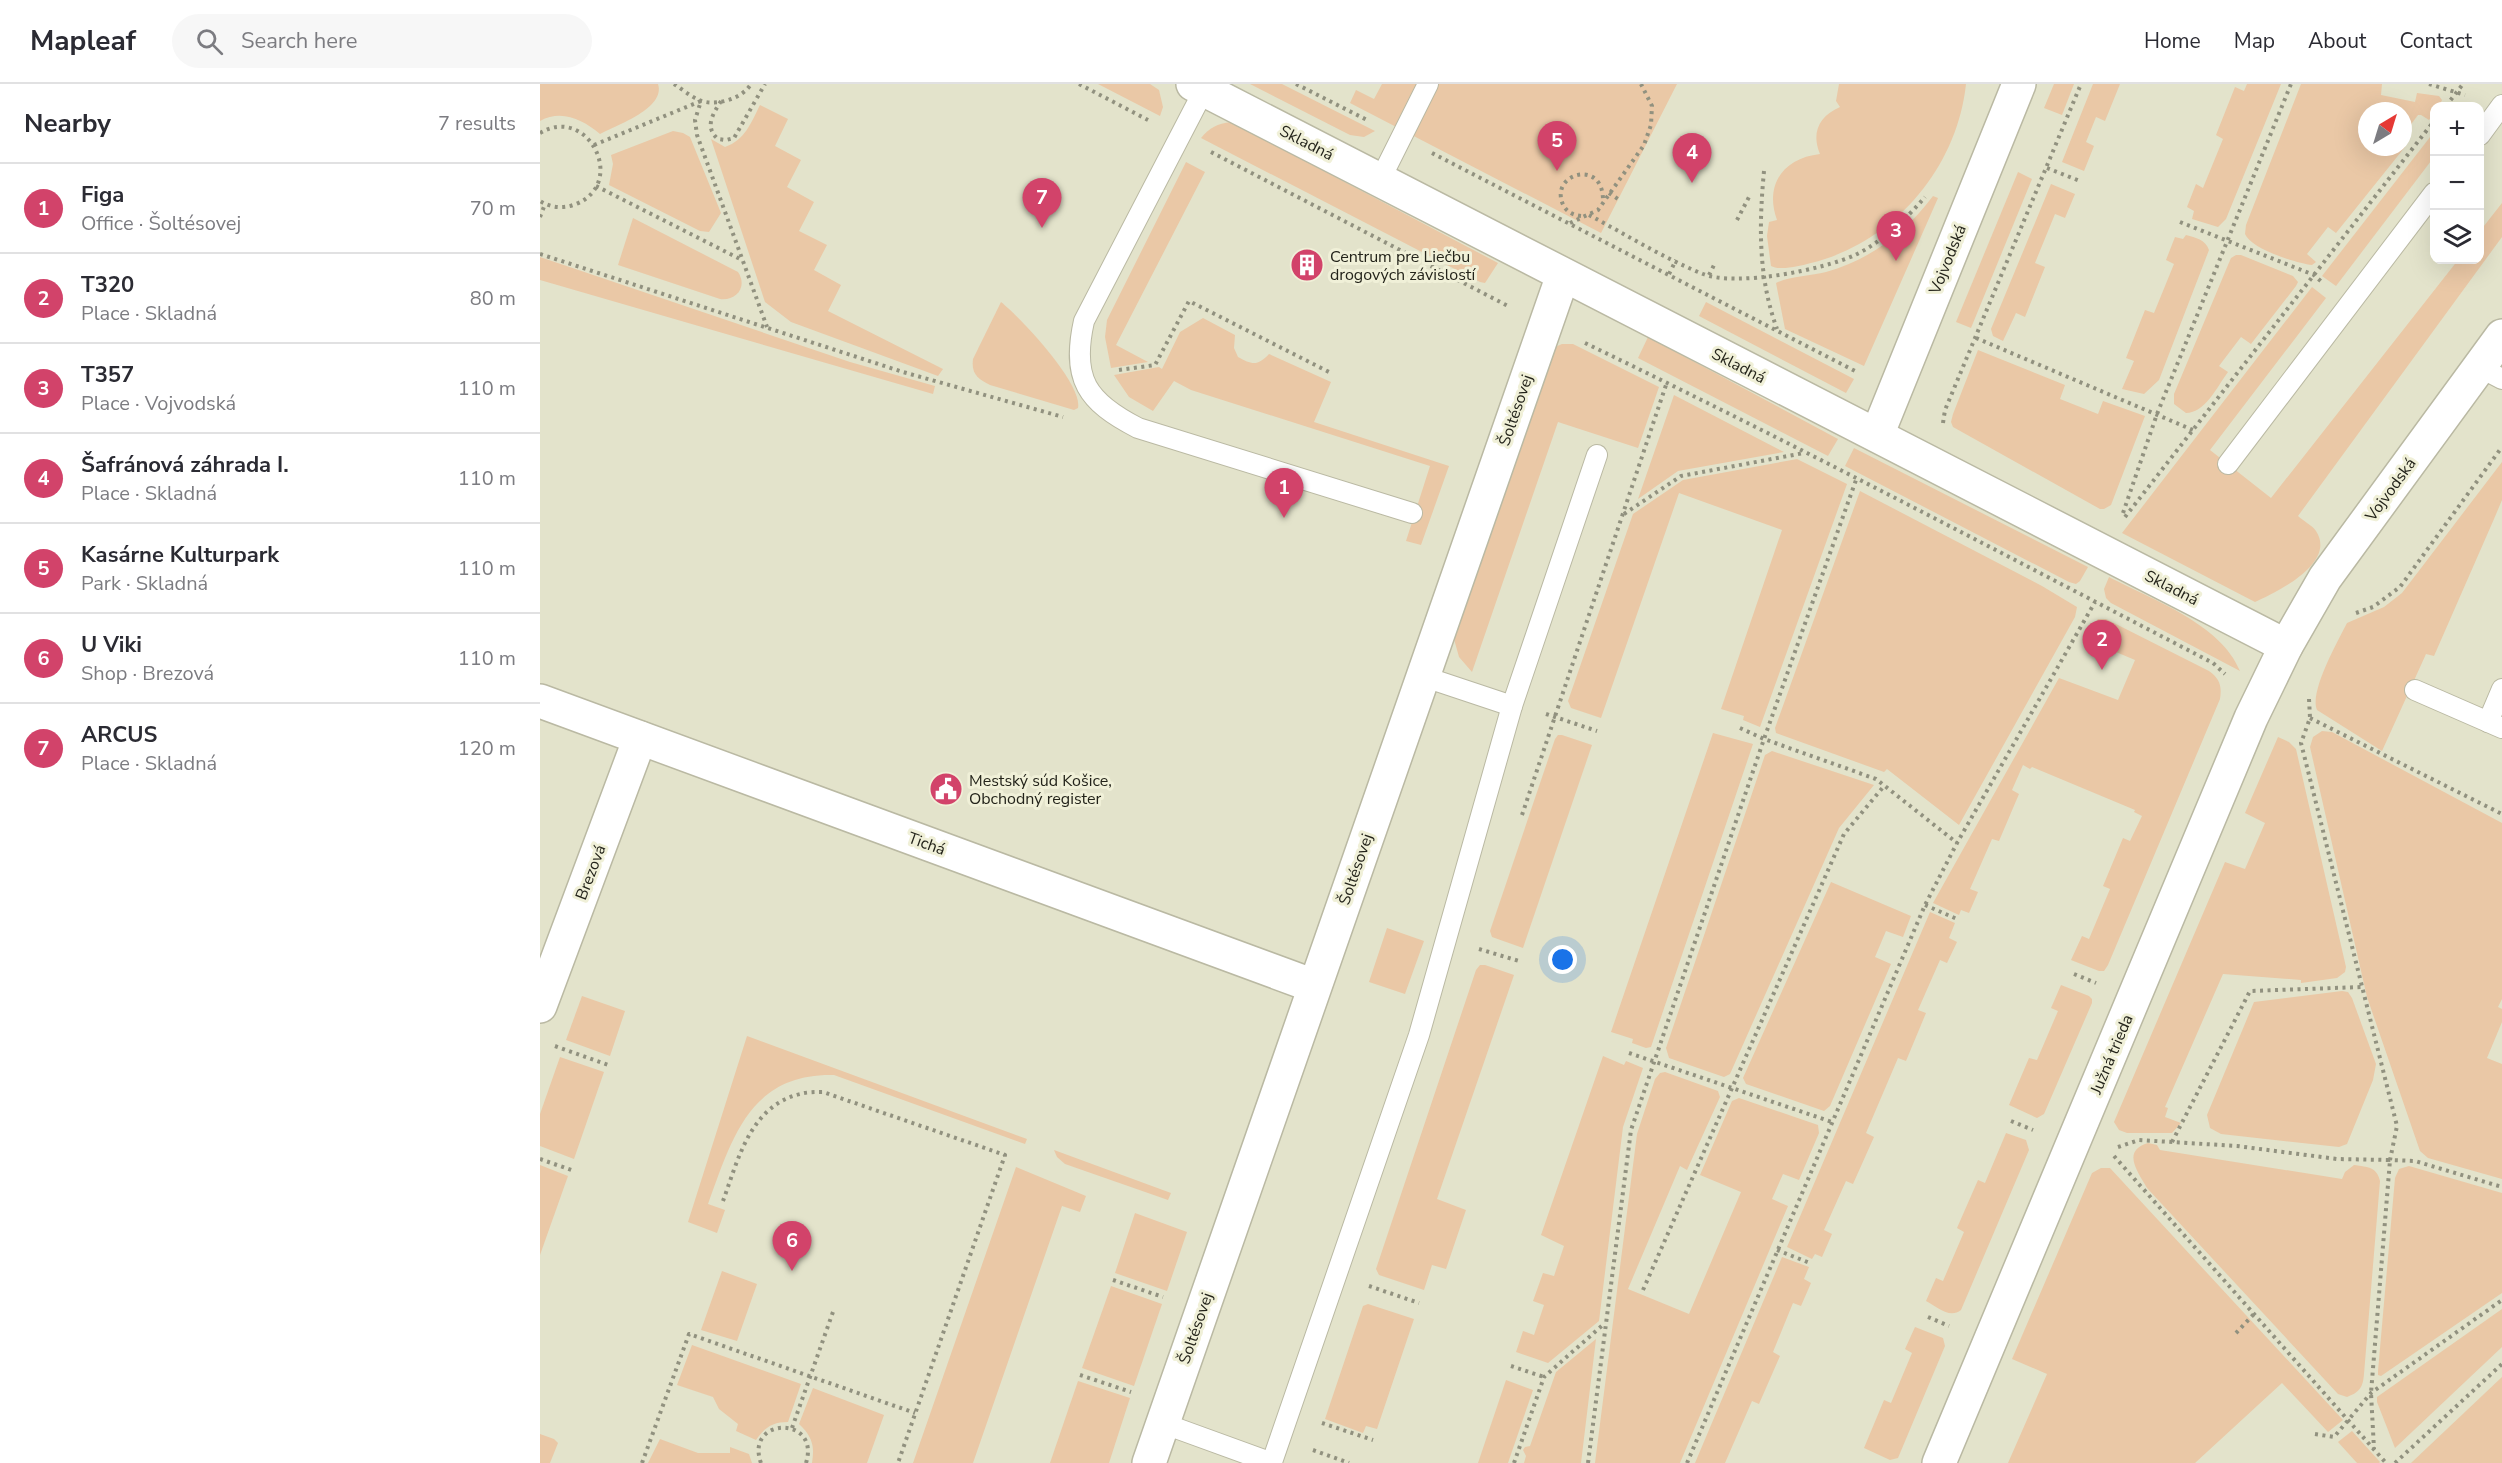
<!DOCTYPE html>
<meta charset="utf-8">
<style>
body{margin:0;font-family:"Nunito Sans",sans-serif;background:#f7f7f7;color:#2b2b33}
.controls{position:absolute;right:18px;top:18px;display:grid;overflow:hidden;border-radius:12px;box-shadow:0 6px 24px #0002}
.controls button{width:54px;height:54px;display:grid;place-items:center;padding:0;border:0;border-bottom:2px solid #e1e1e2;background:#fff;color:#2b2b33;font:30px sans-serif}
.compass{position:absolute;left:1818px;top:18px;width:54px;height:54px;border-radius:50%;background:#fff;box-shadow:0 6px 24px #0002;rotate:38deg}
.you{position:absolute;left:1023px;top:876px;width:21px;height:21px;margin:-15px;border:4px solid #fff;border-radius:50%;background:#1a73e8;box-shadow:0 0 0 9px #1a73e833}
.badge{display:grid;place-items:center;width:39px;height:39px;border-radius:50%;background:#d2436a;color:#fff;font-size:20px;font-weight:700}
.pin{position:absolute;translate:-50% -50px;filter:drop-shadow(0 2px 3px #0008)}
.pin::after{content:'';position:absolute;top:32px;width:21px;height:18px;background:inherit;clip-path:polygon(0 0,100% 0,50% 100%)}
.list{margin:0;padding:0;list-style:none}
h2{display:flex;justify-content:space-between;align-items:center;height:78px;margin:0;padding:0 24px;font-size:26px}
h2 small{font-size:20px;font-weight:400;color:#7c7c81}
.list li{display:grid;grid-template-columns:39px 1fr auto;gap:18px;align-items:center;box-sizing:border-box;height:90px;padding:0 24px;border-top:2px solid #e1e1e2}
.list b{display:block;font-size:22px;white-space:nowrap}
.list p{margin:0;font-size:20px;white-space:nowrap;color:#7c7c81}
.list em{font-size:20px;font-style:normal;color:#7c7c81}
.icon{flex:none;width:33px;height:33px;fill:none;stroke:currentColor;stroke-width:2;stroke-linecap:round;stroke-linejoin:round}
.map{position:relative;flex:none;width:1962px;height:1379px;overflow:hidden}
header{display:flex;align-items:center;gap:36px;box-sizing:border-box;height:84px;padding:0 30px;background:#fff;border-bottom:2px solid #e1e1e2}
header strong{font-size:28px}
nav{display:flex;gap:33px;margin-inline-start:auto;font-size:21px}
.search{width:420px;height:54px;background:#f7f7f7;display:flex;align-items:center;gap:15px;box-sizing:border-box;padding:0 21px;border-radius:33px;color:#7c7c81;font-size:22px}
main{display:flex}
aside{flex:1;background:#fff}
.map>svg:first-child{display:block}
.green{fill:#eac8a6}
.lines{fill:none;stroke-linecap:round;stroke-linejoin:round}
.lane-casing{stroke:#bab9a3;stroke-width:22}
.street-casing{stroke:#bab9a3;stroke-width:36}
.path{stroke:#91917f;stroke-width:4;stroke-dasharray:3 4.5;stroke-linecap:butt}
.lane{stroke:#fff;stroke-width:20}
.street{stroke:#fff;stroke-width:33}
.labels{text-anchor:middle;stroke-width:6;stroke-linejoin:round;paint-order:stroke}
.street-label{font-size:16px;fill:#23231a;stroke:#f0f0d8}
.poi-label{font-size:16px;fill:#23231a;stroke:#f0f0d8;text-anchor:start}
</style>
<header>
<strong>Mapleaf</strong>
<div class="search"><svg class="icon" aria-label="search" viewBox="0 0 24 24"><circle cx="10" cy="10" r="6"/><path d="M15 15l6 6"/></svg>Search here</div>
<nav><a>Home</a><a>Map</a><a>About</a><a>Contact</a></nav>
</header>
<main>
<aside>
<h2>Nearby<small>7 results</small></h2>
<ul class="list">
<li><span class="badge">1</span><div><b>Figa</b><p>Office · Šoltésovej</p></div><em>70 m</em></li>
<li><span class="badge">2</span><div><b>T320</b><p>Place · Skladná</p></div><em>80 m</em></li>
<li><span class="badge">3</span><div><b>T357</b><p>Place · Vojvodská</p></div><em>110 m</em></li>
<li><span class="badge">4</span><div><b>Šafránová záhrada I.</b><p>Place · Skladná</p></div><em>110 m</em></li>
<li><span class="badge">5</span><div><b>Kasárne Kulturpark</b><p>Park · Skladná</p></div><em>110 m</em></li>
<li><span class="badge">6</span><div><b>U Viki</b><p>Shop · Brezová</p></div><em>110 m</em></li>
<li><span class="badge">7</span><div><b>ARCUS</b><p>Place · Skladná</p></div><em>120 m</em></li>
</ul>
</aside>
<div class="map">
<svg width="1962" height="1379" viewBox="0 0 1962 1379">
<rect width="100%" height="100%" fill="#e3e3cb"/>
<g class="green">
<path d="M 0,0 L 118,0 C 126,24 77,41 60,50 C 43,36 22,25 0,37 Z"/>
<polygon points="558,0 610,0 619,6 623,23 620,32"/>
<polygon points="710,0 742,0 835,47 824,53 810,51"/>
<polygon points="842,0 1137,0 1061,149 810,19 816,6 834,15"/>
<path d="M 1299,0 L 1426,0 C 1417,85 1353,159 1271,179 C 1260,182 1240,187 1231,182 L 1227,152 L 1229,138 L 1237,136 C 1224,100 1244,74 1280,70 C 1271,49 1279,32 1300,23 L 1296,17 Z"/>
<polygon points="1514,0 1534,0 1522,31 1504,24"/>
<polygon points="1553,0 1580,0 1565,37 1556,33 1546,58 1554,62 1544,87 1522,78"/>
<polygon points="1707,0 1741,0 1686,135 1678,143 1652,135 1654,127 1647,123 1656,100 1663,104 1683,55 1676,51 1695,3 1704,7"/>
<path d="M 1761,0 L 1842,0 L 1841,11 L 1875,18 L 1877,9 L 1899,12 L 1902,16 L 1899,22 L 1894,22 L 1894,29 L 1889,36 L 1881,31 L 1878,31 L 1863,51 L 1863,27 L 1827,27 L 1827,63 L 1865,63 L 1796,149 L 1788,143 L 1767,170 L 1776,178 L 1772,181 C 1756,179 1711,165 1705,150 L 1706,141 Z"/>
<path d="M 220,21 L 248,35 L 235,62 L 261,76 L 247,103 L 274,118 L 259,147 L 287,161 L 274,186 L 301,201 L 288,227 L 403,285 L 398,292 L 251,238 L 225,218 L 171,55 L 185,63 C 205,56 211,39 220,21 Z"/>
<path d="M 691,38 L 958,179 L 945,199 L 940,198 L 661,54 C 670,43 677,40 691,38 Z"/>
<polygon points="133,47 143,49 150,53 181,129 169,148 160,147 69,101 73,80 71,71"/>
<polygon points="1894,48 1894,73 1796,202 1782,192"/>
<polygon points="646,78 665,88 576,261 608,278 571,284 565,253 567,236"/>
<polygon points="1478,88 1492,95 1431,244 1416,238"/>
<polygon points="1511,100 1535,110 1525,134 1515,130 1495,179 1505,183 1485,233 1476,229 1463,257 1453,252 1451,245"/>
<path d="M 1393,112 L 1398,114 L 1324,282 L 1245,245 L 1236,199 C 1250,192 1271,192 1286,188 C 1330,176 1366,148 1393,112 Z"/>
<path d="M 1962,119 L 1962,153 L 1758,432 C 1763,437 1772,441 1776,447 C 1797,479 1737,508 1715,518 L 1582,449 L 1772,203 L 1786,214 L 1670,366 L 1731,414 L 1918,176 L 1940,176 L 1940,147 Z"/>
<path d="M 93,134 L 198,188 C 208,203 196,217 180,215 L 78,181 Z"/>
<path d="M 1646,151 C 1656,154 1665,155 1669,166 L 1619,296 L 1604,310 L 1582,305 L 1594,277 L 1586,274 L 1605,226 L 1614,229 L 1634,180 L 1626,176 L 1635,153 L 1643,155 Z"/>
<path d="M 1696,171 L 1701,171 L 1753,192 L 1758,198 L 1756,202 L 1711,260 L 1701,253 L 1679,282 L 1688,288 C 1677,303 1665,329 1646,329 L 1634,320 L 1634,310 L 1688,181 L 1691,174 Z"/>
<polygon points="0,173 310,278 395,302 393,310 0,196"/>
<path d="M 461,218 C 481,234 543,300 538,324 L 534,326 L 450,301 C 438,295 431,290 433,275 Z"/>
<polygon points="1166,218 1314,295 1306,309 1159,232"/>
<path d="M 663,234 L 695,251 L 694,264 L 698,273 C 712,281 718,282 729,270 L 791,298 L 774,338 L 909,382 L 881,461 L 866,457 L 890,382 L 651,306 L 634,297 L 613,327 L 589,313 L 574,291 L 619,283 L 622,285 L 640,248 Z"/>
<polygon points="1108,253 1298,355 1288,372 1098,274"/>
<polygon points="1022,260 1033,260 1119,303 1098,364 1018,338 932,588 919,573 914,555 1009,274 1015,263"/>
<polygon points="1438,266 1525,301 1520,315 1558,330 1563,317 1605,332 1571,421 1564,425 1560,425 1413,343 1411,338 1413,330"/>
<polygon points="1134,311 1244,368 1138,387 1098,415"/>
<polygon points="1314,364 1548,483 1540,497 1536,500 1529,498 1305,382"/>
<polygon points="1257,375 1307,400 1220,643 1203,636 1204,632 1181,625 1242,446 1139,409 1061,634 1031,624 1028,617 1093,430 1143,396"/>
<path d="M 1962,378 L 1962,416 L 1954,435 L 1894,572 L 1886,570 L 1842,667 L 1777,626 C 1769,608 1798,557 1807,539 L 1844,523 L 1862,509 Z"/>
<polygon points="1320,407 1502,502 1537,523 1535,533 1419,741 1347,685 1344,688 1236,649 1235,644"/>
<path d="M 1569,493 C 1613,516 1681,540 1700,587 L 1571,519 L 1566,514 L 1564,505 Z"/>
<path d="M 1558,535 L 1566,535 L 1669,587 C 1680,595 1682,602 1680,615 L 1568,881 L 1564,887 L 1559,887 L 1531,876 L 1542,852 L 1549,855 L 1570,805 L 1563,802 L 1583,754 L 1590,757 L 1602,732 L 1594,728 L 1595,726 L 1492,683 L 1490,685 L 1483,681 L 1472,706 L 1479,710 L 1459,757 L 1452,755 L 1430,805 L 1438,808 L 1429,829 L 1421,826 L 1419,831 L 1393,819 L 1519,594 L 1578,616 L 1595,576 L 1545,555 L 1552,542 Z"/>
<polygon points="1782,647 1792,648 1962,739 1962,915 1958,923 1962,925 1962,938 1947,974 1962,980 1962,1095 1888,1074 1880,1067 1827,913 1770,663 1773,653"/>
<polygon points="1173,649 1213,660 1111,963 1106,964 1092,959 1093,955 1071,948"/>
<polygon points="1018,651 1022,651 1052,661 983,864 952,853 950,847 1015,655"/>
<polygon points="1738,653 1749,658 1756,665 1806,883 1805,888 1797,894 1761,899 1761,896 1683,890 1625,1023 1628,1024 1625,1033 1641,1039 1632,1049 1587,1049 1579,1046 1574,1038 1685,778 1705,785 1725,739 1705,729"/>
<polygon points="1232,667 1334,701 1299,744 1190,990 1184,993 1129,974 1126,964 1225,671"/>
<polygon points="1291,798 1371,832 1363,853 1346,847 1335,873 1351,880 1290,1022 1284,1027 1206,1000 1203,994"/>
<polygon points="1390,828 1415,839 1409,854 1417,858 1407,879 1400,876 1378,926 1386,929 1366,977 1358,974 1326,1049 1334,1053 1313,1100 1306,1097 1284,1146 1292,1150 1282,1173 1275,1170 1272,1175 1247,1163"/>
<polygon points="847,844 884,857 865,910 829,898"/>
<polygon points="940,881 945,881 974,891 897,1115 926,1126 906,1185 892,1181 884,1206 839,1191 836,1185 936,886"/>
<polygon points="1521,901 1549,912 1552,915 1552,919 1504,1030 1497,1034 1469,1021 1489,974 1497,976 1518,927 1511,924"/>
<polygon points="1802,907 1808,908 1812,914 1836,980 1833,996 1807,1060 1799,1063 1681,1050 1670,1044 1667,1031 1714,918"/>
<polygon points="42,912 85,927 70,972 26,956"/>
<path d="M 207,952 L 487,1055 L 485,1060 L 294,991 C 210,989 192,1054 168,1120 L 185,1126 L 177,1149 L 148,1138 Z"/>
<polygon points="1063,972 1084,981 1086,977 1103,984 1083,1043 1059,1237 1008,1279 976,1268 983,1247 994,1251 1004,1221 993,1217 1003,1189 1014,1192 1024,1162 1001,1151"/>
<polygon points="20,973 64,988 34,1075 0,1062 0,1030"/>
<polygon points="1125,988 1178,1007 1180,1013 1147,1086 1140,1082 1088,1205 1149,1230 1201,1108 1160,1091 1192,1017 1199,1014 1278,1041 1279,1049 1259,1096 1243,1090 1232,1115 1248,1122 1140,1379 1055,1379 1097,1050 1115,995 1120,989"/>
<path d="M 1466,1049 L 1486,1056 L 1489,1066 L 1421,1226 C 1410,1235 1397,1223 1386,1217 L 1396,1194 L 1403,1197 L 1424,1148 L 1417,1144 L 1438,1096 L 1445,1099 Z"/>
<path d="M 1608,1059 L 1617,1061 L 1620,1066 L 1802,1095 L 1805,1088 L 1814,1081 C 1828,1083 1837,1083 1840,1097 L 1824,1290 C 1823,1303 1820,1308 1807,1313 L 1798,1310 L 1607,1104 C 1598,1088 1581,1067 1608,1059 Z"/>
<polygon points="514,1066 631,1109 628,1116 525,1080 517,1073"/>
<polygon points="0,1081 28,1092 0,1171"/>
<polygon points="1869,1082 1962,1109 1962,1209 1841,1292 1838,1291 1838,1287 1855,1094 1859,1085"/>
<polygon points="476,1083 546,1112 540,1128 522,1122 433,1379 373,1379"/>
<polygon points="1561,1084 1570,1084 1803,1336 1788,1348 1742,1299 1655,1379 1468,1379 1507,1290 1472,1275 1552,1089"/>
<polygon points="595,1129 647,1148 627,1207 575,1189"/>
<polygon points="1242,1173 1269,1183 1264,1195 1271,1199 1261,1222 1253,1219 1233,1268 1240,1272 1219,1320 1212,1317 1185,1379 1155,1379"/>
<polygon points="182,1187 217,1200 197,1257 161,1246"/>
<polygon points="571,1202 622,1220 594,1302 542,1284"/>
<polygon points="828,1220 874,1235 837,1345 826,1342 823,1349 785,1335 823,1222"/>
<polygon points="1962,1225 1962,1263 1855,1364 1837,1318 1837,1313"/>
<polygon points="1375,1243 1403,1254 1405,1262 1358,1374 1350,1376 1324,1364 1344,1316 1351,1319 1372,1269 1365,1265"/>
<polygon points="1056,1255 1041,1379 984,1379 986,1372 983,1366 985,1363 990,1362 1016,1288"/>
<path d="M 152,1261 L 261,1300 L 248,1338 C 233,1338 225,1343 216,1356 L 196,1347 L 198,1340 L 179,1325 L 173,1313 L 137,1301 Z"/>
<polygon points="1962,1293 1962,1379 1871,1379"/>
<polygon points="966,1296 993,1306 968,1379 938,1379"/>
<polygon points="538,1297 590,1314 569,1379 510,1379"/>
<path d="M 273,1304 L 344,1331 L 327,1379 L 272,1379 C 275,1362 272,1352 259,1340 Z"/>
<polygon points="1812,1347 1840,1378 1839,1379 1817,1379 1798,1358"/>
<polygon points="0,1350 14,1355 18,1359 10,1379 0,1379"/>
<polygon points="120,1355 158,1369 190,1369 190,1363 209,1370 212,1379 108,1379"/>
</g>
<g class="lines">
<defs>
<g id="lane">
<path d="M 664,6 L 544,237 C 531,295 547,318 598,344 L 872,429"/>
<polyline points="1940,51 1962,21"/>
<polyline points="840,96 888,0"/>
<polyline points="1939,283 1962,295"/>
<polyline points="1688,380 1894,109"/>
<polyline points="882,592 972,622"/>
<polyline points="1875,606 1962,644"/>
<polyline points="1948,638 1962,605"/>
<polyline points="622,1339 732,1379"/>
<polyline points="732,1378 879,951 972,622 1057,371"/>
</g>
<g id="street">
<polyline points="653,0 1746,562"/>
<polyline points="1337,351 1479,0"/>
<polyline points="0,617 774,902"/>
<polyline points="0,922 100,654"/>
<polyline points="609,1379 1023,191"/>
<polyline points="1399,1379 1711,634 1746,562 1785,494 1962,252"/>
</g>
</defs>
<use href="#lane" class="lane-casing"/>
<use href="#street" class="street-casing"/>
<g class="path">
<path d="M 134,0 C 142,5 150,12 159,16 C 175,23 202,15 211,0"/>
<polyline points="539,0 608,36"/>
<polyline points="756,0 829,37"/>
<polyline points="1889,0 1925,11"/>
<path d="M 181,17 C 173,30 164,43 178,55 L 186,56 L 194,54 L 225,0"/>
<polyline points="1906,22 1923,0"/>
<path d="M 0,49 C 48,20 88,99 36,120 C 24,125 11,124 0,117"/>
<polyline points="54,61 161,17 155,36 157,51 227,243"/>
<polyline points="671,68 968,222"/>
<polyline points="892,69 1317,288"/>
<polyline points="1507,84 1540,97"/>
<path d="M 1224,87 C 1219,141 1218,193 1237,245"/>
<polyline points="56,102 202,176"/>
<polyline points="1069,109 1078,115"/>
<path d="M 1049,131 C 1085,150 1125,175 1163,190 C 1196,203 1282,186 1315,171 C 1341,159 1366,135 1385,113"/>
<path d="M 1041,132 C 1032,131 1025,127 1022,118 C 1012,89 1063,75 1063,116"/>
<polyline points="0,133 5,120"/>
<polyline points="1197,136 1209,113"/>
<polyline points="1640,138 1774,191 1783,199"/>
<polyline points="1030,139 1058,126 1104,61 1111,41 1112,22 1101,0"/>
<polyline points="0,170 363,288 523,333"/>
<polyline points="1129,190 1136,176"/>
<polyline points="1169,191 1174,181"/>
<polyline points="1436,254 1653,346"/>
<path d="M 1045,259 C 1257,361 1465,471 1673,579 L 1685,590"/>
<polyline points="579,286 615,281 649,217 791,289"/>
<polyline points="1403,339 1405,326 1541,0"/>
<polyline points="1583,429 1617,330 1751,0"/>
<polyline points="1084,430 1141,392 1264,369"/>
<polyline points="1585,433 1894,37"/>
<polyline points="1816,529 1833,523 1860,503 1962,363"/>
<polyline points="1769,615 1770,634 1761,659 1857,1042 1850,1076 1875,1077 1962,1103"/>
<polyline points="1006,630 1057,647"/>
<polyline points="1770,634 1962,730"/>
<polyline points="1200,644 1224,655 1336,695 1417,759"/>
<polyline points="982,731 1127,298"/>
<polyline points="1385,821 1417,835"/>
<polyline points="939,865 979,877"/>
<polyline points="1534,890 1556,899"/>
<polyline points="15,962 71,982"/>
<polyline points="1089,969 1292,1038"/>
<polyline points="1471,1037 1493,1046"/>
<polyline points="1632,1058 1710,907 1822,903"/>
<polyline points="1578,1063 1599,1056 1697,1062 1797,1075 1850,1076 1831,1309 1834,1365"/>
<polyline points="1574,1072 1846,1379"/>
<polyline points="0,1075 34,1087"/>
<path d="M 183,1117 C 198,1076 210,1022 260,1010 C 267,1008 275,1008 283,1008 L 465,1071 L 358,1379"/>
<polyline points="1237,1166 1270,1179"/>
<polyline points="573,1196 623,1213"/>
<polyline points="829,1202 879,1219"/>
<polyline points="1103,1206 1304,750 1344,702"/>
<polyline points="1388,1233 1409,1242"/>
<polyline points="1696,1249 1714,1230"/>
<polyline points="971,1282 1004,1293"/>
<polyline points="540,1291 591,1308"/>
<polyline points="782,1339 833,1356"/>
<polyline points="252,1344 294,1225"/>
<polyline points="1775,1350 1794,1353 1831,1309 1962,1216"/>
<polyline points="773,1366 809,1379"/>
<polyline points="102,1379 149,1250 375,1329"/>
<path d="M 221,1379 C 204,1333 281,1331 266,1379"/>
<polyline points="974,1379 1004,1293 1065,1239"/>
<polyline points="1048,1379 1091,1046 1224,655 1316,396"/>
<polyline points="1147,1379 1385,821 1417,759 1555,518"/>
<polyline points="1855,1379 1962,1280"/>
</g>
<use href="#lane" class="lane"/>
<use href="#street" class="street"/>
</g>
<defs>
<symbol id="building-disc" viewBox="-11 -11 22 22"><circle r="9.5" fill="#d2436a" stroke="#f0f0d8"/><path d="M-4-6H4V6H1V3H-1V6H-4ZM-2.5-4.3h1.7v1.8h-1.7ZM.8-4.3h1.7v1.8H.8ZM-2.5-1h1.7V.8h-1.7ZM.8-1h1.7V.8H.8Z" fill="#fff"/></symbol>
<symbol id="civic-disc" viewBox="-11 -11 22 22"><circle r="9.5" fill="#d2436a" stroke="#f0f0d8"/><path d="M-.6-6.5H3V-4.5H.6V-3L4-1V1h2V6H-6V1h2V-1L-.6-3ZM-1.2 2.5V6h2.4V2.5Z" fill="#fff"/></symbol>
</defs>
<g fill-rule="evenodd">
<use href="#building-disc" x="748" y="162" width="38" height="38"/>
<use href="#civic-disc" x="387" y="686" width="38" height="38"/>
</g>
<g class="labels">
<g class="street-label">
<text transform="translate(767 58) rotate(27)" y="6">Skladná</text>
<text transform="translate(1407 175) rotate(-68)" y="6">Vojvodská</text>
<text transform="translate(1199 281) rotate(27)" y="6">Skladná</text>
<text transform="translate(975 326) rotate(-71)" y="6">Šoltésovej</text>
<text transform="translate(1850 405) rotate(-54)" y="6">Vojvodská</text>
<text transform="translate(1632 503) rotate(27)" y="6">Skladná</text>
<text transform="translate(387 759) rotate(20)" y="6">Tichá</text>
<text transform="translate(815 785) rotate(-71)" y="6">Šoltésovej</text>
<text transform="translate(50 788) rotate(-69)" y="6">Brezová</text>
<text transform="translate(1571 970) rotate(-67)" y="6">Južná trieda</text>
<text transform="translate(655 1244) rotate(-71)" y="6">Šoltésovej</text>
</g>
<g class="poi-label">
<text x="790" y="178">Centrum pre Liečbu<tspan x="790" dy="18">drogových závislostí</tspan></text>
<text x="429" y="702">Mestský súd Košice,<tspan x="429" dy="18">Obchodný register</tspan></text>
</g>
</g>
</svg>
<div class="controls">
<button>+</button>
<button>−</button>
<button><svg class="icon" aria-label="layers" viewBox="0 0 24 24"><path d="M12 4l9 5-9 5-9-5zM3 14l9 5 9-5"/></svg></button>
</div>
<svg class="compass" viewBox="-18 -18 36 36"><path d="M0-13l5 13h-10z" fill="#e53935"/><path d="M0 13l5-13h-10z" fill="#7c7c81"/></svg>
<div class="you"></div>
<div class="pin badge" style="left:744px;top:434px">1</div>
<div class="pin badge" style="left:1562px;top:586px">2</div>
<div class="pin badge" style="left:1356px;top:177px">3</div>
<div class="pin badge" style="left:1152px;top:99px">4</div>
<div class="pin badge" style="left:1017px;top:87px">5</div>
<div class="pin badge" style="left:252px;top:1187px">6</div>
<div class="pin badge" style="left:502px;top:144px">7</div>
</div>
</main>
